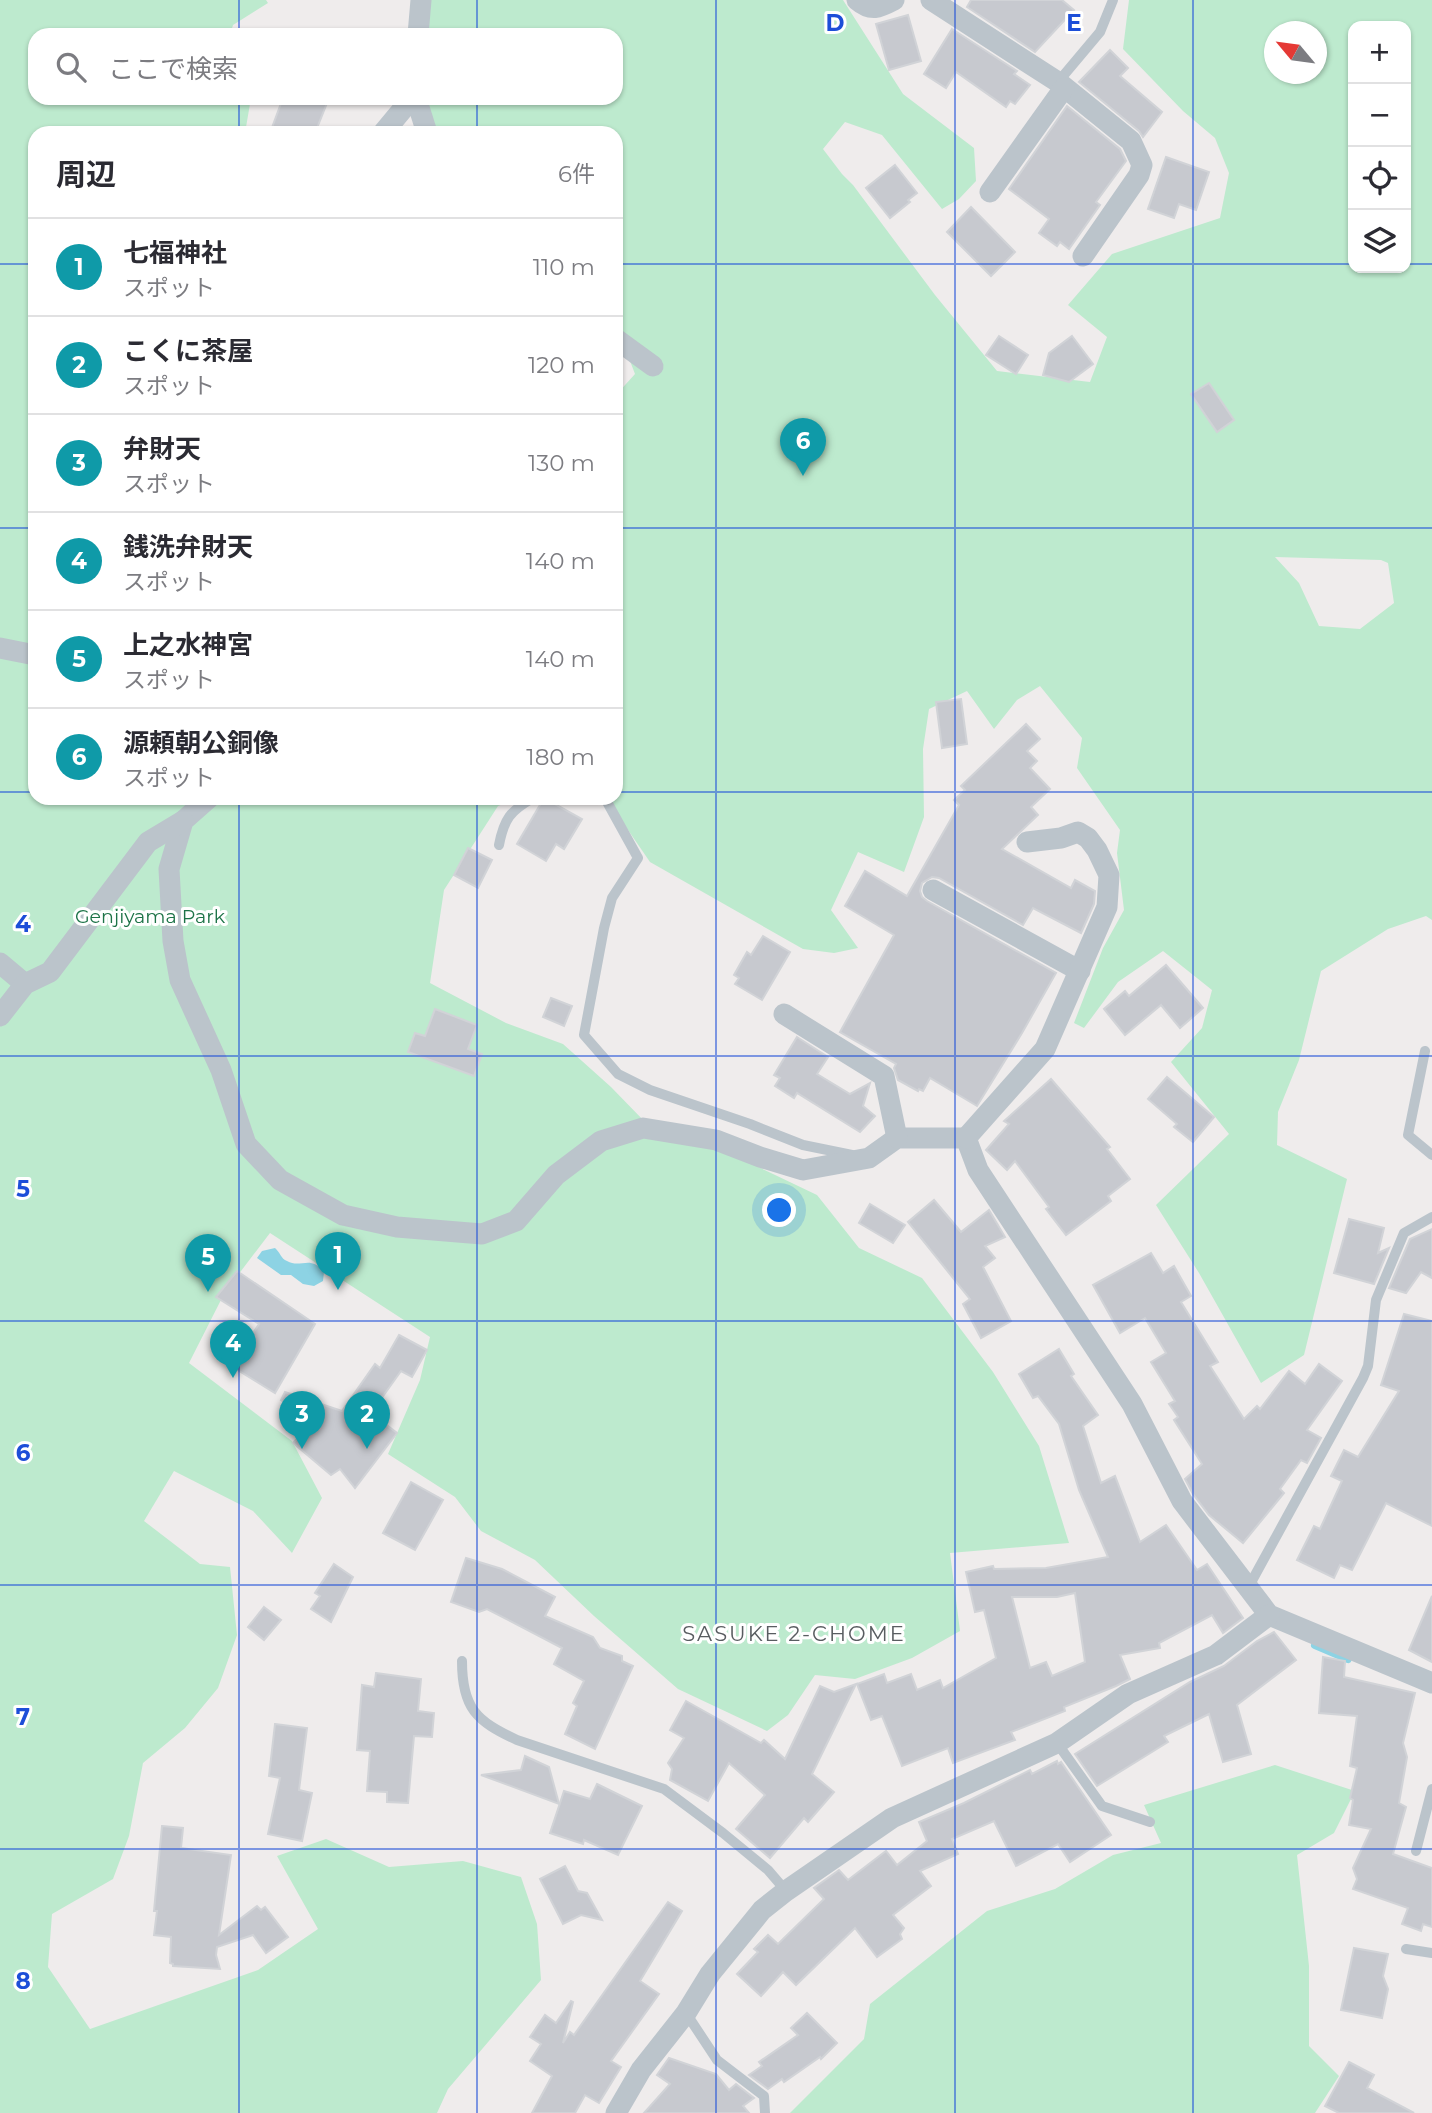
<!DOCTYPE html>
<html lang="ja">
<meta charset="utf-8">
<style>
body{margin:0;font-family:Montserrat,"Noto Sans JP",sans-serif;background:#f7f7f7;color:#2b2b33}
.controls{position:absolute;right:21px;top:21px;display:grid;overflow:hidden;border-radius:14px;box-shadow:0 2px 5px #0004}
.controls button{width:63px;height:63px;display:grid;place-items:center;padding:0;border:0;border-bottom:2px solid #e1e1e2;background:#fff;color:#2b2b33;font:35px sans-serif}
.compass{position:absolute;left:1264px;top:21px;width:63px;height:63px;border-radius:50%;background:#fff;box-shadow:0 2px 5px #0004;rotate:299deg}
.you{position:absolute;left:780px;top:1211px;width:24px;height:24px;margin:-18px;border:5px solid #fff;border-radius:50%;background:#1a73e8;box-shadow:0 0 0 10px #1a73e833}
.badge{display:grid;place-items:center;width:46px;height:46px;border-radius:50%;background:#0f766e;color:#fff;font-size:23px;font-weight:700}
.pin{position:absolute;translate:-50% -58px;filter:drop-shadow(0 2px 4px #0008)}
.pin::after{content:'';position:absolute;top:37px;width:24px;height:21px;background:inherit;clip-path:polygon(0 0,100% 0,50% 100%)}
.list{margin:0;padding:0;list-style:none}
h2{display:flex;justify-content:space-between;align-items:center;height:91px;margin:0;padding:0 28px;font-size:30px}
h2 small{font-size:23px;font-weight:400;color:#7c7c81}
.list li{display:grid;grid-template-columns:46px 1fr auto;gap:21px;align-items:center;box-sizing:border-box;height:98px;padding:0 28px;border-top:2px solid #e1e1e2}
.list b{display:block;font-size:26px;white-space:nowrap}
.list p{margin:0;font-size:23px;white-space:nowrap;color:#7c7c81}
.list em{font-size:23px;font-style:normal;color:#7c7c81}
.icon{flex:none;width:38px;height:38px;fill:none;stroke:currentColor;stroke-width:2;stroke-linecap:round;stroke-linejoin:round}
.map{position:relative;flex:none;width:1432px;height:2113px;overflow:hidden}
.search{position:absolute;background:#fff;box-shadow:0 2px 5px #0004;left:28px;top:28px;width:595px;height:77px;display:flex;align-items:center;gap:18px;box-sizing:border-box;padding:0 24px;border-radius:21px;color:#7c7c81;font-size:26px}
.panel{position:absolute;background:#fff;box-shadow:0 2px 5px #0004;left:28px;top:126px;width:595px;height:679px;border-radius:21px}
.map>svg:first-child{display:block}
.green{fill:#bdeace;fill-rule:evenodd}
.water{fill:#8dd3e4}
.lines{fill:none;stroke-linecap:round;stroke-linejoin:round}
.stream{stroke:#8dd3e4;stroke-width:8}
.building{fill:#c7c9cf;stroke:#d1d3d7;stroke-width:2;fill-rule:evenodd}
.lane{stroke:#bbc4cb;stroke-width:10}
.street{stroke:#bbc4cb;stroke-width:21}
.grid{fill:none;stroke:#1d4ed8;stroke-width:2;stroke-opacity:0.55}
.labels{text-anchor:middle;stroke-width:6;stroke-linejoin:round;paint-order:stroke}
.park-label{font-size:19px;fill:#1d7347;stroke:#fff}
.neighbourhood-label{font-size:21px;letter-spacing:2px;fill:#595d61;stroke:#fff}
.grid-label{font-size:23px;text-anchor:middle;font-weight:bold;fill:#1d4ed8;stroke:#fff;stroke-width:6;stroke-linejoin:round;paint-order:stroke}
</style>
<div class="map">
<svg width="1432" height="2113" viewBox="0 0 1432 2113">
<rect width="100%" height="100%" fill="#efecec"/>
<g class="green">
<polygon points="0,0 266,0 268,3 233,25 230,35 35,35 35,98 251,98 245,133 35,133 35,798 518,798 498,806 444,890 430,983 506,1023 563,1044 611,1087 646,1123 744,1160 817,1195 859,1248 922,1278 993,1372 1039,1446 1069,1543 950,1553 960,1631 912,1658 855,1679 815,1675 788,1715 767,1731 678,1689 594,1616 535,1560 481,1531 455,1497 388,1454 420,1380 430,1337 270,1233 225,1292 189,1363 292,1441 322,1498 292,1553 253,1511 174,1471 144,1521 200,1564 230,1567 237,1635 218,1688 185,1728 143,1763 129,1836 113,1879 52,1914 48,1967 90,2029 258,1970 318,1929 277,1856 326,1839 389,1867 463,1861 521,1877 537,1924 541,1980 448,2089 437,2113 0,2113"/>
<path d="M 427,0 L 843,0 L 903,94 L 974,148 L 976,181 L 959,199 L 942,209 L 882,135 L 845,122 L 823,149 L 842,174 L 853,185 L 935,295 L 997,371 L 1090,382 L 1107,337 L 1068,305 L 1112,254 L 1220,218 L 1229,173 L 1215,138 L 1183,111 L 1123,49 L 1129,0 L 1432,0 L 1432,920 L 1426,916 L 1388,929 L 1321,971 L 1299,1060 L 1278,1112 L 1277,1145 L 1347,1179 L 1304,1355 L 1261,1383 L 1199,1273 L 1156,1205 L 1229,1134 L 1171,1062 L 1202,1028 L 1212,990 L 1163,951 L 1118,982 L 1084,1028 L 1074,1023 L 1103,948 L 1124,910 L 1117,853 L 1120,830 L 1077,768 L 1082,738 L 1040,686 L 1017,700 L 994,729 L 967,691 L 929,709 L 923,749 L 924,817 L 904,872 L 858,852 L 831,910 L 858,948 L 834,953 L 803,949 L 650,862 L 606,798 L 616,798 L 616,395 L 635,374 L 627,353 L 616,342 L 616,133 L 431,133 L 413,98 L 616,98 L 616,35 L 419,35 ZM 1353,26 L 1406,26 L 1406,268 L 1353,268 ZM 1274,32 L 1316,32 L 1316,74 L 1274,74 ZM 1275,557 L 1381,560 L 1388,563 L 1394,603 L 1360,629 L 1319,626 L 1299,583 Z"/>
<polygon points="1275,1765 1355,1791 1334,1833 1297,1855 1309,1966 1309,2046 1339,2076 1315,2113 790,2113 864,2039 870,2004 987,1911 1055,1889 1113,1855 1161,1843 1144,1805"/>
</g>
<path class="water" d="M 275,1248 C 280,1252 281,1259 287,1261 C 301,1269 310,1254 324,1272 L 323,1281 L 314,1286 L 303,1284 L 291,1275 L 281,1275 L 257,1258 L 262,1251 Z"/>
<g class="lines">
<polyline class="stream" points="1315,1645 1348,1659"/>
</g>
<g class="building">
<polygon points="971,0 1062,0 1074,10 1035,52 967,7"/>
<polygon points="908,15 921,61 889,70 876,24"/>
<polygon points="952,29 1017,71 1014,74 1030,85 1015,104 1010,101 1006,107 956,72 946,88 924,74"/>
<polygon points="1110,50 1128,68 1120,76 1162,112 1143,137 1139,131 1079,82"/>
<polygon points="283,98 329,98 315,133 270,133"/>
<polygon points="1067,106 1120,149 1126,161 1096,202 1100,205 1069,249 1060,242 1057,246 1039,233 1049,219 1009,189"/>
<polygon points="1166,157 1209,172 1196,210 1179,204 1174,218 1148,209"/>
<polygon points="895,165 917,193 908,200 910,202 890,218 866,188"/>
<polygon points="971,207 1015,252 991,276 947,232"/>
<polygon points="999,336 1028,355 1016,374 986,355"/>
<polygon points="1072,336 1093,364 1069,382 1043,375 1049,353"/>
<polygon points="1209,383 1234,420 1217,432 1191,394"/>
<polygon points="961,699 967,744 942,748 936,702"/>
<polygon points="1026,724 1040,739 1027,751 1037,761 1030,768 1050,789 1031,807 1038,815 1002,849 1071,888 1075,880 1095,891 1094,904 1081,933 1033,908 1023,925 939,878 932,877 922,883 920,891 922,897 927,901 1056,973 1022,1033 977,1106 930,1078 923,1091 919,1089 918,1091 898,1080 894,1068 896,1064 840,1032 894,935 845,906 865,871 907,896 959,805 954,800 965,790 961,786"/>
<polygon points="544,798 582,819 564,849 556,844 546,861 517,844"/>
<polygon points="468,848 492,860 478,888 454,875"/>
<polygon points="763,936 790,952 762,1000 735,984 739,978 734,975 747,952 751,955"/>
<polygon points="1166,965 1203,1008 1180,1028 1161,1005 1125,1035 1104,1009 1125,991 1129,996"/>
<polygon points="551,998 572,1006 564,1026 543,1017"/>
<polygon points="435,1009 477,1025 468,1049 482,1054 474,1076 408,1052 415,1033 425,1036"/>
<polygon points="797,1037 828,1057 817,1074 850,1094 870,1083 863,1106 875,1116 860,1132 797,1093 794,1098 775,1086 780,1078 774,1075"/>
<polygon points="1167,1077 1214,1117 1193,1142 1174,1127 1177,1124 1148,1099"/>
<polygon points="1051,1079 1110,1147 1107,1149 1130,1179 1108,1196 1111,1201 1066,1235 1046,1209 1049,1207 1015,1161 1007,1170 986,1150 1009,1124 1004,1121"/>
<polygon points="934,1200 961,1232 989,1210 1005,1237 985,1246 995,1258 983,1267 1011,1321 981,1338 963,1304 970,1299 908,1222"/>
<polygon points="870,1204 905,1225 893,1243 859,1223"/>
<polygon points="1349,1219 1384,1228 1378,1253 1389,1248 1374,1284 1334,1273"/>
<polygon points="1432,1229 1432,1278 1421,1272 1406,1293 1389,1288 1410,1239"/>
<polygon points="1151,1253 1163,1273 1174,1266 1191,1296 1181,1302 1218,1362 1210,1366 1244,1419 1257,1406 1260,1409 1289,1371 1305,1384 1319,1364 1342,1381 1307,1430 1321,1438 1307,1463 1301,1460 1280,1489 1284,1493 1243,1543 1209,1515 1193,1494 1185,1479 1202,1464 1174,1420 1178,1417 1169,1404 1175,1401 1151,1362 1166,1353 1145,1318 1120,1333 1093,1285"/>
<polygon points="237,1271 315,1324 275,1393 231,1366 259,1324 216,1297"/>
<polygon points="1404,1314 1432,1321 1432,1526 1386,1503 1352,1570 1340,1565 1334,1578 1297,1560 1314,1526 1320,1529 1342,1481 1331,1476 1344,1450 1358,1457 1399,1391 1381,1385"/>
<polygon points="399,1335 427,1350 412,1377 401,1371 371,1413 397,1433 355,1488 340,1469 331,1475 293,1443 315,1420 281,1400 285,1392 342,1411 375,1364 380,1368"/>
<path d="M 1059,1349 L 1074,1374 L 1071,1376 L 1098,1415 L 1083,1426 L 1101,1483 L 1115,1476 L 1140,1542 L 1166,1525 L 1197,1570 L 1207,1564 L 1243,1618 L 1223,1633 L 1212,1615 L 1159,1643 L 1160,1648 L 1120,1655 L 1130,1679 L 1116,1686 L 1064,1707 L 1065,1711 L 1011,1732 L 1015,1740 L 953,1763 L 948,1748 L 902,1766 L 882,1716 L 871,1720 L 857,1684 L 884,1674 L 887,1683 L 911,1674 L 917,1690 L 940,1680 L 943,1688 L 996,1658 L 984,1610 L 975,1612 L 966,1572 L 993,1566 L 994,1569 L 1046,1568 L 1108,1557 L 1079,1490 L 1059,1424 L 1038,1396 L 1033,1398 L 1019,1374 ZM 1075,1593 L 1085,1662 L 1052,1676 L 1046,1662 L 1030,1668 L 1012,1597 L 1057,1597 Z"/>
<polygon points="411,1482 443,1500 415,1550 383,1533"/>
<polygon points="466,1558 502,1569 555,1597 545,1616 593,1637 600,1648 622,1656 622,1661 633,1666 595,1749 565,1734 577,1706 573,1703 584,1681 554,1664 562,1648 487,1609 479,1612 451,1602"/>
<polygon points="334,1564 353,1577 331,1622 311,1609 320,1596 315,1593"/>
<polygon points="1432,1596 1432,1662 1409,1650"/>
<polygon points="264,1607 281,1620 264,1640 248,1627"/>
<polygon points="1274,1632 1296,1660 1237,1705 1251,1754 1223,1762 1209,1714 1164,1736 1168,1742 1097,1786 1075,1754 1190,1682 1224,1666 1257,1641"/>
<polygon points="1323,1657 1345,1661 1344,1677 1415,1693 1403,1743 1407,1757 1399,1803 1406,1807 1393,1854 1432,1868 1432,1927 1423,1924 1421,1931 1402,1924 1408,1908 1353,1889 1357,1879 1353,1868 1371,1829 1349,1825 1353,1800 1350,1798 1357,1768 1350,1766 1357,1716 1319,1713"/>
<polygon points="376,1673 421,1679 418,1711 434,1713 432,1737 414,1736 408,1803 387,1802 387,1792 367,1791 370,1751 357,1750 362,1685 374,1687"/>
<polygon points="856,1684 812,1774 834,1792 808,1822 804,1818 770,1858 736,1829 765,1795 729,1763 708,1801 670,1780 672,1769 668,1763 684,1738 670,1730 686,1701 761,1743 764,1740 785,1759 820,1686 834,1692"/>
<polygon points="275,1724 307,1728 299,1790 312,1793 302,1841 268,1834 280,1778 269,1776"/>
<polygon points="525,1756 549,1767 559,1804 481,1775 521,1770"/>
<polygon points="1057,1761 1058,1764 1061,1762 1111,1835 1070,1862 1058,1844 1016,1866 994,1821 952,1839 958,1854 920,1871 931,1886 893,1915 904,1928 900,1934 902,1939 877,1957 855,1928 796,1985 783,1972 761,1996 737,1974 758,1952 754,1949 768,1935 778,1944 824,1899 814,1888 839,1870 848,1880 886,1851 897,1865 927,1841 919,1822 964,1803 1030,1770 1032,1774"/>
<polygon points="597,1784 642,1806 618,1855 584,1840 583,1844 550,1833 564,1791 590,1799"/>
<polygon points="162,1826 183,1828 181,1848 231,1855 219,1935 257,1906 261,1910 265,1907 288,1937 266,1953 253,1935 217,1947 216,1955 220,1969 173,1966 173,1964 170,1963 171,1937 154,1935 157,1911 154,1911"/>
<polygon points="565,1866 578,1891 587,1893 602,1920 581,1915 563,1924 540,1879"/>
<polygon points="668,1902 682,1911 640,1981 659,1994 611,2061 621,2067 599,2103 585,2095 575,2113 532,2113 552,2076 530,2061 541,2044 530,2037 545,2015 556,2023 571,2001 573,2002 563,2043 570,2032 574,2035"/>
<polygon points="1354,1948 1388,1954 1383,1976 1388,1989 1382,2018 1341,2010"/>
<polygon points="807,2013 837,2043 821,2059 820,2057 784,2082 782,2079 768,2089 749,2075 762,2066 759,2062 798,2035 791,2028"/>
<polygon points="669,2058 716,2074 729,2090 736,2084 754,2098 743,2106 749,2113 644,2113 670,2084 657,2075"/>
<polygon points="1349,2062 1374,2075 1367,2088 1414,2113 1339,2113 1325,2106"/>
</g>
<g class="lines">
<g class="lane">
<polyline points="1058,82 1100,32 1113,0"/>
<polyline points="603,798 606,800 638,858 612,898 604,928 584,1035 618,1074 650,1090 750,1124 803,1145 852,1155"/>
<path d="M 499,845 C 504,819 510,811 533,798"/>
<polyline points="1425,1051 1408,1135 1432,1155"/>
<polyline points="1248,1588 1363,1378 1368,1366 1376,1300 1404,1233 1432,1217"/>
<path d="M 462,1661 C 462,1708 476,1721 517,1740 L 664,1789 L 723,1833 L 768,1870 L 786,1891"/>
<polyline points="1057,1743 1102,1806 1150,1822"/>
<polyline points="1416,1851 1432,1789"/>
<polyline points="1406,1949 1432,1953"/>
<polyline points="686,2013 717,2060 764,2096 765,2113"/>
</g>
<g class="street">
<path d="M 857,0 C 871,12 879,8 894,0"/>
<polyline points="931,0 1058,82 1131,141 1142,165 1139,175 1083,256"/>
<polyline points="418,35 421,0"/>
<polyline points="416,98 427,133"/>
<polyline points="383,133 412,98"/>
<polyline points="990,192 1064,88"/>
<polyline points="616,339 653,366"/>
<polyline points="0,648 35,655"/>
<polyline points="209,798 183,821 169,869 173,941 180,980 221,1070 246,1144 280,1180 343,1215 397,1227 482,1234 516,1221 556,1175 601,1141 643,1128 716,1140 760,1157 803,1170 869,1158 897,1138 966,1138 978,1170 1132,1404 1182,1501 1269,1615 1432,1683"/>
<polyline points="933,890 1080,971"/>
<polyline points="0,963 25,984"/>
<polyline points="784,1014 884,1076 897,1138"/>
<polyline points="0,1016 25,984 50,972 148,842 183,821"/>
<polyline points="966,1138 1045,1049 1107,907 1109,875 1097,850 1088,838 1078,832 1061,838 1027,842"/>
<polyline points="616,2113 641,2070 686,2013 710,1974 762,1910 786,1891 892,1818 1057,1743 1128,1694 1216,1655 1269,1615"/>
</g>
</g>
<path class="grid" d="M 239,0 L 239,35M 477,0 L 477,35M 716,0 L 716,2113M 955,0 L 955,2113M 1193,0 L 1193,2113M 239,98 L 239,133M 477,98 L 477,133M 0,264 L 35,264M 616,264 L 1353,264M 1406,264 L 1432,264M 0,528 L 35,528M 616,528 L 1432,528M 0,792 L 35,792M 616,792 L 1432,792M 239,798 L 239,2113M 477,798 L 477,2113M 0,1056 L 1432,1056M 0,1321 L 1432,1321M 0,1585 L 1432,1585M 0,1849 L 1432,1849"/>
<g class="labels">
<g class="park-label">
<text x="150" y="923">Genjiyama Park</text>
</g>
<g class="neighbourhood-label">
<text x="794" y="1641">SASUKE 2-CHOME</text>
</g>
</g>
<g class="grid-label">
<text x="835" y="31">D</text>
<text x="1074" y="31">E</text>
<text x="23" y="932">4</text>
<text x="23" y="1197">5</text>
<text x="23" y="1461">6</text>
<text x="23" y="1725">7</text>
<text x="23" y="1989">8</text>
</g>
</svg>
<div class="controls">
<button>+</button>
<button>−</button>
<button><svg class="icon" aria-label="locate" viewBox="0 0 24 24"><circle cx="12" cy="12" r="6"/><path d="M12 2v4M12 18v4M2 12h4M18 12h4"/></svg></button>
<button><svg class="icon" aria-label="layers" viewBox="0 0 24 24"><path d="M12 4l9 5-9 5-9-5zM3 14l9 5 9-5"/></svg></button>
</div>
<svg class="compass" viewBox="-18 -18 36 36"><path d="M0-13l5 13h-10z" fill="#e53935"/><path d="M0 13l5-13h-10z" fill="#7c7c81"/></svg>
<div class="you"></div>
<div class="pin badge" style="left:338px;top:1290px;background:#0f9aa8">1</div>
<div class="pin badge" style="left:367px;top:1449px;background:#0f9aa8">2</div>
<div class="pin badge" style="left:302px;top:1449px;background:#0f9aa8">3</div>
<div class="pin badge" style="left:233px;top:1378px;background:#0f9aa8">4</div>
<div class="pin badge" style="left:208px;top:1292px;background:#0f9aa8">5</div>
<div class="pin badge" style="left:803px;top:476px;background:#0f9aa8">6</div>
<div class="search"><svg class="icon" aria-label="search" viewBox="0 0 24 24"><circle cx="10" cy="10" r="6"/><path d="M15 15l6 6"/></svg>ここで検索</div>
<section class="panel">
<h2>周辺<small>6件</small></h2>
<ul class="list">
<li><span class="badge" style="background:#0f9aa8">1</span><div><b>七福神社</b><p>スポット</p></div><em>110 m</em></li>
<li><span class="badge" style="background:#0f9aa8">2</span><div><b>こくに茶屋</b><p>スポット</p></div><em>120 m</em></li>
<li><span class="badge" style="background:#0f9aa8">3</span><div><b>弁財天</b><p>スポット</p></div><em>130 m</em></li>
<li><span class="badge" style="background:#0f9aa8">4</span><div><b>銭洗弁財天</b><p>スポット</p></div><em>140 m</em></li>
<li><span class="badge" style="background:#0f9aa8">5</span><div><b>上之水神宮</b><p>スポット</p></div><em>140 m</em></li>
<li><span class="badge" style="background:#0f9aa8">6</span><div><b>源頼朝公銅像</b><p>スポット</p></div><em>180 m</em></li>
</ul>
</section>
</div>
